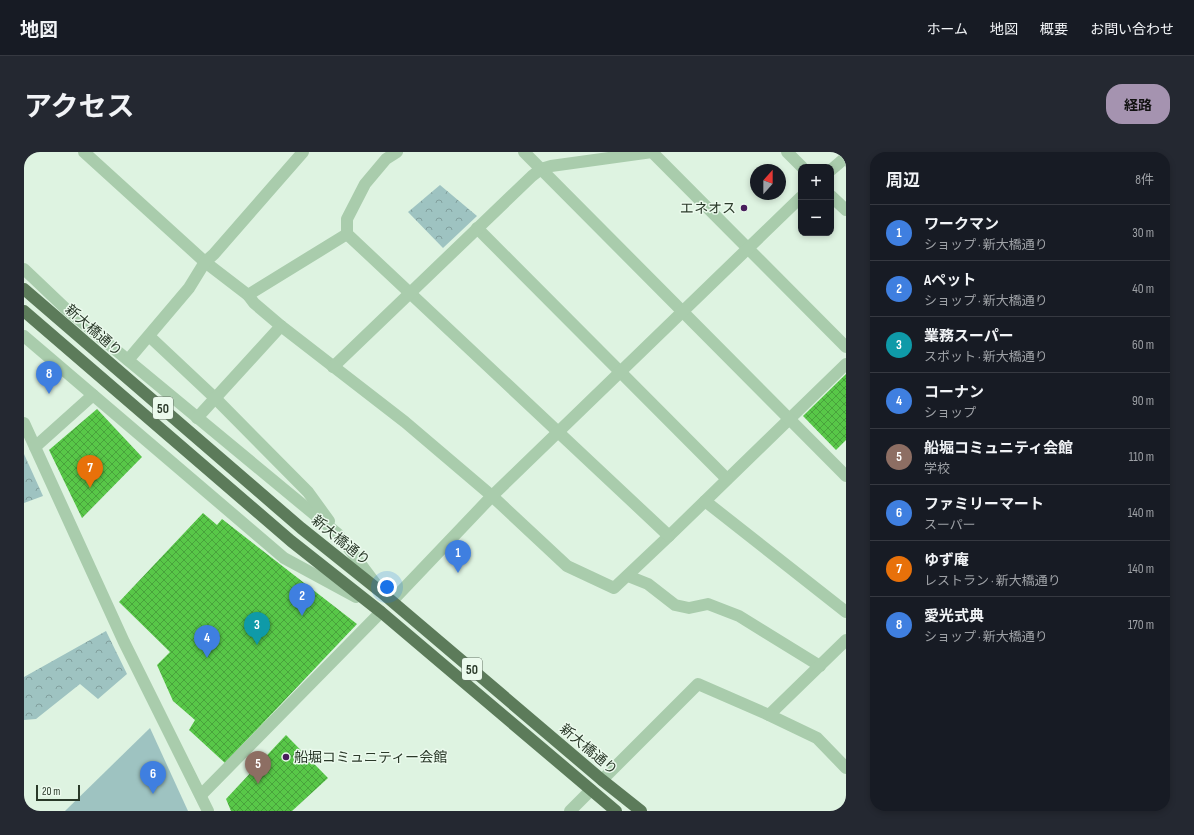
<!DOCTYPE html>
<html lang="ja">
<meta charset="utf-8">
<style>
body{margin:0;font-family:"Sofia Sans Condensed","Noto Sans JP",sans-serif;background:#242831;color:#f1f3f6}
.controls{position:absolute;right:12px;top:12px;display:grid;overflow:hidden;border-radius:8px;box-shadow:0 2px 6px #0003}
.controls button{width:36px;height:36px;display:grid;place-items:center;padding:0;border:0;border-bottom:1px solid #363941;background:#171b24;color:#f1f3f6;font:20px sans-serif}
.compass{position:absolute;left:726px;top:12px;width:36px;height:36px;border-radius:50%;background:#171b24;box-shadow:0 2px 6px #0003;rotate:21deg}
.scale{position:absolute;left:12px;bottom:10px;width:44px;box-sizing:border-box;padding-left:4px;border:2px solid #2a3929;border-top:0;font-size:11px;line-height:14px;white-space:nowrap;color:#2a3929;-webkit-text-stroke:3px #ebfaed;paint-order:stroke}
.you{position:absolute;left:363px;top:435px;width:14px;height:14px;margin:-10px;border:3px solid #fff;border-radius:50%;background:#1a73e8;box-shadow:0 0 0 6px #1a73e833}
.badge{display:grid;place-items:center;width:26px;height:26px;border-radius:50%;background:#a593b0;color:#fff;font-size:13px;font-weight:700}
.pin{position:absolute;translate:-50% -33px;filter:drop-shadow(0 1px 2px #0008)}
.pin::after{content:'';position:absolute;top:21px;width:14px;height:12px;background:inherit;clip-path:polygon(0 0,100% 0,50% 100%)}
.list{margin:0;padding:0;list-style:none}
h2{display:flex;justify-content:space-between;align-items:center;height:52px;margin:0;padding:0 16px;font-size:17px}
h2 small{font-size:13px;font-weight:400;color:#9ea1a6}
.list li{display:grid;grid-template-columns:26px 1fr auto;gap:12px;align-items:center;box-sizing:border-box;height:56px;padding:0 16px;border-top:1px solid #363941}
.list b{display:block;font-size:15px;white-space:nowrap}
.list p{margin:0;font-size:13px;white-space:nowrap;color:#9ea1a6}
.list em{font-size:13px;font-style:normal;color:#9ea1a6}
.map{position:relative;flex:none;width:822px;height:659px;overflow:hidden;border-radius:16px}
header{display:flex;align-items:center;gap:24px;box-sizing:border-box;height:56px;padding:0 20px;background:#171b24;border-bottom:1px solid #363941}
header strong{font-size:19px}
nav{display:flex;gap:22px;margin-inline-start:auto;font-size:14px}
.intro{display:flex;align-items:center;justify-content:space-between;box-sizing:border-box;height:96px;padding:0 24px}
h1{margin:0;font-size:28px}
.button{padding:10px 18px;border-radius:16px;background:#a593b0;color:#111;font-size:14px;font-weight:700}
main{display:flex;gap:24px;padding:0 24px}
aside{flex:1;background:#171b24;border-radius:16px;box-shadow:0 2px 6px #0003}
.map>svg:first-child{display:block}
.forest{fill:url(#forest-crowns)}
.pitch{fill:#9ec3c1}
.building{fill:url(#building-cross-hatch)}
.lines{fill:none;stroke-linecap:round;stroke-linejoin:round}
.minor{stroke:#a9ccac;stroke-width:12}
.major{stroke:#5c7b5a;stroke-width:12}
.poi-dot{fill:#481e5b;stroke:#ebfaed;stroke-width:1.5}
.labels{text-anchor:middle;stroke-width:3;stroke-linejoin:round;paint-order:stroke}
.shield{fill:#ebfaed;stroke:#647364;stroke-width:1}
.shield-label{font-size:13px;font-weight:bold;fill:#2a3929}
.poi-label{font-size:14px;fill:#2a3929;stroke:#ebfaed;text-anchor:end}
.street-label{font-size:14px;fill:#2a3929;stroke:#ebfaed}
</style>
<header>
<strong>地図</strong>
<nav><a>ホーム</a><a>地図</a><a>概要</a><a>お問い合わせ</a></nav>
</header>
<div class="intro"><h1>アクセス</h1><a class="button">経路</a></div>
<main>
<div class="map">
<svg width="822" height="659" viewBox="0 0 822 659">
<defs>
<pattern id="forest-crowns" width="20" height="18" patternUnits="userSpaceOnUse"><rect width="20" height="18" fill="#9ec3c1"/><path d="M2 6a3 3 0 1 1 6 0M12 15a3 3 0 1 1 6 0" fill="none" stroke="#819f9d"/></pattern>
<pattern id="building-cross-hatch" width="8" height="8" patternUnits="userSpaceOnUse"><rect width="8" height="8" fill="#58c748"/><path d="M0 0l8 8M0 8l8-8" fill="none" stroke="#49a33c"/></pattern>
</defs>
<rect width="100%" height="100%" fill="#def3e1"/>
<g class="forest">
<polygon points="416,33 453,64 419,96 384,60"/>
<polygon points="0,302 19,344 0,351"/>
<polygon points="82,479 103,522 74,547 56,532 12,567 0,568 0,525"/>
</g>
<polygon class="pitch" points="126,576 164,659 41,659"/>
<g class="building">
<polygon points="822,222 822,288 812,298 779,264"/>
<polygon points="73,257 118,305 58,366 25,298"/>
<polygon points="179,361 193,373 198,367 333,472 201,611 165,578 171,568 149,549 133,513 146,500 95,450"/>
<polygon points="262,583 304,626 268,659 207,659 202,647"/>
</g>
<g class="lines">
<g class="minor">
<polyline points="60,0 181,110 224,143 230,151 257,174 381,270 468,344 543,414 590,436 645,384 822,212"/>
<polyline points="373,0 362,7 341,32 323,67 323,82 645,384"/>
<polyline points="500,0 822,324"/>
<polyline points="763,0 778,15"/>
<polyline points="807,18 822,5"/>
<polyline points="807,44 822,58"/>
<polyline points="453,76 703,327"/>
<polyline points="0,117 41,156 314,382 354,435"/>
<polyline points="224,143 323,82"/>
<polyline points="0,184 260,406 332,445"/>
<polyline points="125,184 191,246 284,340 305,369"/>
<polyline points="104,208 165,136 181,110 190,102 279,0"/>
<polyline points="309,215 508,24 517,17 527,14 628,0 822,195"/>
<polyline points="173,266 257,174"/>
<polyline points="0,271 100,490 184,659"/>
<polyline points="11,295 69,243"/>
<polyline points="681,349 822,460"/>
<polyline points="604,424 624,432 651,453 665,456 684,452 715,464 796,514"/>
<polyline points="368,449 468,344 777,45"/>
<polyline points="745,563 822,488"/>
<polyline points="578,628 674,532 745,563 793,586 822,616"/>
<polyline points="177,643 357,460"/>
<polyline points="546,659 567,638"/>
</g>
<g class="major">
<polyline points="0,137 277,376 357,440 578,628 617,659"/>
<polyline points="0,159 267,389 357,460 592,659"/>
</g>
</g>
<g class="poi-dot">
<circle cx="720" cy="56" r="4"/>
<circle cx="262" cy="605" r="4"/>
</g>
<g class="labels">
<g class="shield">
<rect x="129" y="245" width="20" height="22" rx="3"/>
<rect x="438" y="506" width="20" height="22" rx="3"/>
</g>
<g class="shield-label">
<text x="139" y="261">50</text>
<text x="448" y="522">50</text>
</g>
<g class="poi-label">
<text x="712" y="61">エネオス</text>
<text x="270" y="610" text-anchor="start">船堀コミュニティー会館</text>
</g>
<g class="street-label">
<text transform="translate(70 178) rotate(41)" y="5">新大橋通り</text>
<text transform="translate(317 388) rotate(39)" y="5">新大橋通り</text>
<text transform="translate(565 597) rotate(40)" y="5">新大橋通り</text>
</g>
</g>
</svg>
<div class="controls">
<button>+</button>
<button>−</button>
</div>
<svg class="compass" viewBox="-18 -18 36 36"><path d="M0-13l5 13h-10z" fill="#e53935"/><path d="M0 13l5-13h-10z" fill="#9ea1a6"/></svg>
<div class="scale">20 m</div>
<div class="you"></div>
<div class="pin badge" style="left:434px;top:421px;background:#3f7fe0">1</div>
<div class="pin badge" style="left:278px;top:464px;background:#3f7fe0">2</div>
<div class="pin badge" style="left:233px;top:493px;background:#0f9aa8">3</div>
<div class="pin badge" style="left:183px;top:506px;background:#3f7fe0">4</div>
<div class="pin badge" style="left:234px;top:632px;background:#8d6e63">5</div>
<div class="pin badge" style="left:129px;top:642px;background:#3f7fe0">6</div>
<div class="pin badge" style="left:66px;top:336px;background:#e8710a">7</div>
<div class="pin badge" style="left:25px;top:242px;background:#3f7fe0">8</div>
</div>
<aside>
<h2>周辺<small>8件</small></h2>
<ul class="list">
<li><span class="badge" style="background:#3f7fe0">1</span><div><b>ワークマン</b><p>ショップ · 新大橋通り</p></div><em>30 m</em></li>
<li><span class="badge" style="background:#3f7fe0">2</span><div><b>Aペット</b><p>ショップ · 新大橋通り</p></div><em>40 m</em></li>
<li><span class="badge" style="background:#0f9aa8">3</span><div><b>業務スーパー</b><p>スポット · 新大橋通り</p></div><em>60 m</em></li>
<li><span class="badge" style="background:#3f7fe0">4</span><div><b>コーナン</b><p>ショップ</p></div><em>90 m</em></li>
<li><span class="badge" style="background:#8d6e63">5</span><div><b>船堀コミュニティ会館</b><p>学校</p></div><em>110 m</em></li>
<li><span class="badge" style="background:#3f7fe0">6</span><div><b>ファミリーマート</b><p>スーパー</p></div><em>140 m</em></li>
<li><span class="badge" style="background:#e8710a">7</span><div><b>ゆず庵</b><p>レストラン · 新大橋通り</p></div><em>140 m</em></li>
<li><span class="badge" style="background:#3f7fe0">8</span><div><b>愛光式典</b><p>ショップ · 新大橋通り</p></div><em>170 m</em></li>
</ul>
</aside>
</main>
